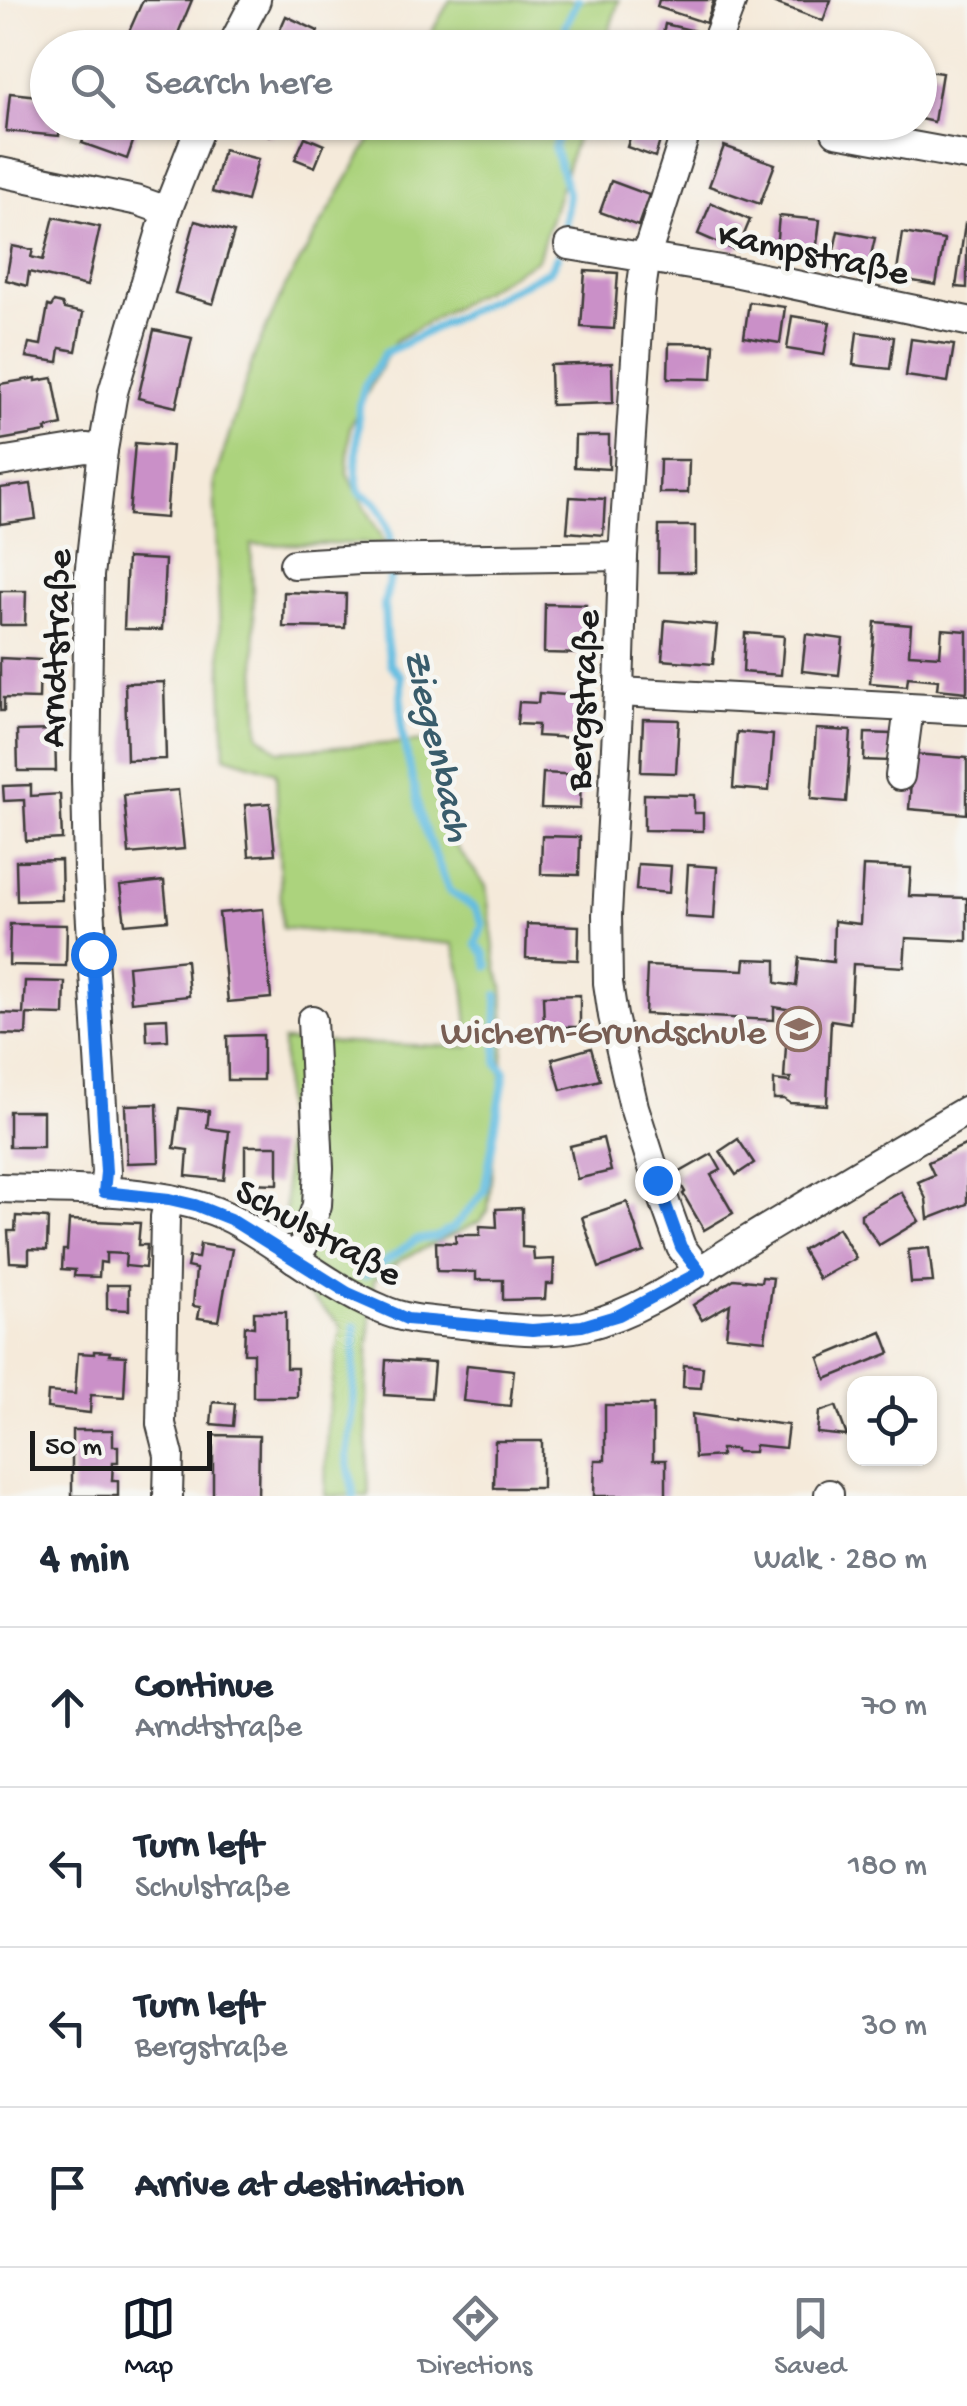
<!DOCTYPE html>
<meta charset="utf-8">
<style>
body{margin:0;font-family:"Gochi Hand",sans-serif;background:#f2f2f3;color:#1f2937}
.controls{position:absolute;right:30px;bottom:30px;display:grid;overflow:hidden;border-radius:20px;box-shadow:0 2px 8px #0004}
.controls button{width:90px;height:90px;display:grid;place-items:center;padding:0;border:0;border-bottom:2px solid #e0e1e3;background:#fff;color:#1f2937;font:50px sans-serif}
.scale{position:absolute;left:30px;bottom:25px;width:182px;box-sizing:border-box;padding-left:10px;border:5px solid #1c1c1c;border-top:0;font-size:28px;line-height:35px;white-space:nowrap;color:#1c1c1c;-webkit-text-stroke:8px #f6f6f2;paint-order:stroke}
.stop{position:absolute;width:30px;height:30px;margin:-22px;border:8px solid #1a73e8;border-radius:50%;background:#fff}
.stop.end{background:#1a73e8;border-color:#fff;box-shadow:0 2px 10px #0008}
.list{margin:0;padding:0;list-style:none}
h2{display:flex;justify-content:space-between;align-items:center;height:130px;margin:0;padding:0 40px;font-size:42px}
h2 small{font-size:32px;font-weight:400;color:#747a83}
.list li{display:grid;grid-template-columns:65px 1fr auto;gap:30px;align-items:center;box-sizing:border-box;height:160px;padding:0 40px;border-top:2px solid #e0e1e3}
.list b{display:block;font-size:38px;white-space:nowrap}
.list p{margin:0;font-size:32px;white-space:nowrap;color:#747a83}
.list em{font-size:32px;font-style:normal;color:#747a83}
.icon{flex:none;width:55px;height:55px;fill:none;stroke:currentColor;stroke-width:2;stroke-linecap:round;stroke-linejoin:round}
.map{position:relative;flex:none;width:967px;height:1496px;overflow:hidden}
.search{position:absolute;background:#fff;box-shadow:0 2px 8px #0004;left:30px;right:30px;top:30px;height:110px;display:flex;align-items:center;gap:25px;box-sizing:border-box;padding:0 35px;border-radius:55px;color:#747a83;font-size:38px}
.sheet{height:770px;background:#fff}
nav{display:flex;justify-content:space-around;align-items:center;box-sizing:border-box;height:140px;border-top:2px solid #e0e1e3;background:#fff;font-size:28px;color:#747a83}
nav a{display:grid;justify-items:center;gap:5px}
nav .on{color:#111827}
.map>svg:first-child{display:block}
.green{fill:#acd37d;stroke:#64784c;stroke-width:2.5}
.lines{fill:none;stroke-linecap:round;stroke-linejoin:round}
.stream{stroke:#64bde1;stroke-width:8}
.building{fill:#ca90c8}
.minor-casing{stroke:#3d3b38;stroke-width:32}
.minor{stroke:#fff;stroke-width:28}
.route{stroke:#1a73e8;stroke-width:12}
.labels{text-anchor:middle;stroke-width:9;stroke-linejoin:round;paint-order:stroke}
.street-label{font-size:38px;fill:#1c1c1c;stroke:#f6f6f2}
.education-label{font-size:38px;fill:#785e54;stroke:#f6f6f2;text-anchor:end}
.water-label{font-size:40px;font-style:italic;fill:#395c6b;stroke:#f6f6f2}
</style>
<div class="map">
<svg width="967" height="1496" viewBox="0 0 967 1496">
<rect width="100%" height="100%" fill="#f6f6f2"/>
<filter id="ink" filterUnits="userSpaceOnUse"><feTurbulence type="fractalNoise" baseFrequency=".01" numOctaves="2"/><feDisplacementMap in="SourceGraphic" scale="20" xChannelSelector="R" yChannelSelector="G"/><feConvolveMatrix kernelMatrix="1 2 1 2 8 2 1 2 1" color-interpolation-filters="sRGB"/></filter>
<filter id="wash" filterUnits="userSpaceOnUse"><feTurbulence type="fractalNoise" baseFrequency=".0048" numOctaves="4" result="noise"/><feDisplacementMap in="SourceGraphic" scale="40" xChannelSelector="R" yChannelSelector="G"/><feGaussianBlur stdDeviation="2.25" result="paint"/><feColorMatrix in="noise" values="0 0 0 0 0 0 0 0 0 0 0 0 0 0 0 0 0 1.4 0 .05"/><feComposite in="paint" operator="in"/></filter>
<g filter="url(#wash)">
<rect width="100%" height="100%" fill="#f5eada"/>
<g class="green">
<polygon points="450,0 619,0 604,47 423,47"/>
<path d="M 380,123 L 581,123 L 538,259 L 395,341 L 350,426 L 347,473 L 385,543 L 251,545 L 259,735 L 279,751 L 428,741 L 449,837 L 486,886 L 497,970 L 503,986 L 505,1038 L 488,1211 L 479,1222 L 402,1259 L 374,1280 C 366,1352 365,1423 369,1496 L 325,1496 L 327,1420 L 341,1325 L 298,1286 L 286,1243 L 283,1041 L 470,1047 L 464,984 L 453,944 L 282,928 L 276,772 L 225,756 L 214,482 L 255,353 L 285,287 Z"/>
</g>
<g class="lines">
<g class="stream">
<polyline points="571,48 565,26 578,0"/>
<polyline points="564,122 554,147 568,193 564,237"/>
<path d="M 392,548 C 389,525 383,502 360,493 L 356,472 L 359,406 L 365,386 L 385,353 L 550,270 L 557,257"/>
<polyline points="392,571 384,604 386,638 390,664 401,676 402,733 422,822 449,891 475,908 483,924 476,944 485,954 488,966"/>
<polyline points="365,1276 416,1240 436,1237 454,1227 484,1192 505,1072 497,1062 497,995"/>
<polyline points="354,1496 347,1457 353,1410 355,1326"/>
</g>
</g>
<g id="blocks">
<g class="building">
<polygon points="143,0 192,0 172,48 154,48 127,36"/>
<polygon points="659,0 714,0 706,23 657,7"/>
<polygon points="767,0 831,0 823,21"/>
<polygon points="286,16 318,31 310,48 272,48"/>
<polygon points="665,24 699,32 696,48 660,48"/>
<polygon points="920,70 942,73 934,122 920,119"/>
<polygon points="10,93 48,97 48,122 60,122 59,136 6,131"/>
<polygon points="90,122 140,122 127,159 82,143"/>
<polygon points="242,122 276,122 270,136"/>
<polygon points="635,122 657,122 665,125 655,157 627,147"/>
<polygon points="745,122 782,122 777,135"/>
<polygon points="305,137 324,145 315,167 295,159"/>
<polygon points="724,146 775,164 760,204 709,186"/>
<polygon points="223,150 258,159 247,201 212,192"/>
<polygon points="611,181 649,195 638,226 600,212"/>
<polygon points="711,203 750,220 737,251 698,234"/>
<polygon points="779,216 820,220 816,253 776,248"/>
<polygon points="54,217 100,227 87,286 29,272 27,286 6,280 12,246 33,250 31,257 43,260"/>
<polygon points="195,221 234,232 213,304 175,293"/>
<polygon points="965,224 967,225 967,288 956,287"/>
<polygon points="838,231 875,238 866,277 830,269"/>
<polygon points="903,233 944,240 936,285 896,278"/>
<polygon points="585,271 618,273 614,329 581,327"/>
<polygon points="54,302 62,304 64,309 83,313 76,351 60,348 58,362 26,357 29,343 41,345 48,306 51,307"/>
<polygon points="749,302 785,307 780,343 744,337"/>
<polygon points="792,316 830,322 824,355 787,349"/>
<polygon points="154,330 192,338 176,407 138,398"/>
<polygon points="857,332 894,337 890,369 853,365"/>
<polygon points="911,339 954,345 948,382 906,376"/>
<polygon points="669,343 714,344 712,379 668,378"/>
<polygon points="612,363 613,403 551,405 550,365"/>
<polygon points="36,378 36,381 53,378 62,425 45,429 46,432 0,440 0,384"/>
<polygon points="575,436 609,436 609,469 574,467"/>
<polygon points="135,443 172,446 166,518 129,515"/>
<polygon points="660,460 689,460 688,493 659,493"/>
<polygon points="31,484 36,519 0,524 0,488"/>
<polygon points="570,497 605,499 603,535 567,532"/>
<polygon points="659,526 695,526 695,572 658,572"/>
<polygon points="127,558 165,560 162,630 124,629"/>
<polygon points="0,591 26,591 25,625 0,625"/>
<polygon points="284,592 346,594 345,628 283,627"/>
<polygon points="545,604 586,605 585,654 544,653"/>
<polygon points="665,620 717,625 713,664 662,660"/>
<polygon points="875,622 911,625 909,654 940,656 942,629 967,631 967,692 937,689 938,680 908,677 907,686 870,683"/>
<polygon points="745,633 784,636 781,675 743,672"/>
<polygon points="806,634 843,639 839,675 802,671"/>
<polygon points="0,658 40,660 39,699 4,698 4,711 0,711"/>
<polygon points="164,682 166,759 127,760 125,683"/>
<polygon points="539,693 578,696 577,705 585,706 583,723 577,723 576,738 537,736 538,725 517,724 519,702 538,703"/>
<polygon points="643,719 679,720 676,773 641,772"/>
<polygon points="816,729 851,731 846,802 811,799"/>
<polygon points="55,730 56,771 18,771 17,731"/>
<polygon points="737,732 773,735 769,791 733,788"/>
<polygon points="865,733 891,734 890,761 864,760"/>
<polygon points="913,754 967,758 967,814 909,809"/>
<polygon points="543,773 581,775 580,809 541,808"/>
<polygon points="31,785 31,796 60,794 62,839 26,841 24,800 4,801 3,786"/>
<polygon points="178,790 184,849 129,854 124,795"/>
<polygon points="644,794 694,795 694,813 703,813 703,831 644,830"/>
<polygon points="270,803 275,854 249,856 245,805"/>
<polygon points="542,836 580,837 579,875 541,874"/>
<polygon points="61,860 62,900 17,901 16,861"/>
<polygon points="638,864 671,866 669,893 636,890"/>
<polygon points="688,865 717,867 714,919 685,917"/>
<polygon points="863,866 911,868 909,896 967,898 967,941 906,938 904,967 853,964 850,1023 831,1020 827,1105 790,1103 784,1099 774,1099 774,1080 790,1082 791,1078 784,1078 786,1046 791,1046 793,1010 774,1007 774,1020 645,1014 647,966 744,970 745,959 776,960 776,983 796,986 799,958 833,962 834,921 860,924"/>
<polygon points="164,881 168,920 125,924 120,886"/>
<polygon points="263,909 271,998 228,1002 219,913"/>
<polygon points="10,924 67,925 66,966 9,965"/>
<polygon points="527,924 579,926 578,960 526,958"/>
<polygon points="186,960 189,996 131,1002 128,966"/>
<polygon points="25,981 65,982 64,1015 27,1014 26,1035 0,1034 0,1013 23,1014"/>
<polygon points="580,995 580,1027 544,1027 543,996"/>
<polygon points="167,1018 168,1040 147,1041 146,1019"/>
<polygon points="263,1035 263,1080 228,1080 227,1036"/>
<polygon points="591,1048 600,1080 561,1090 552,1059"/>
<polygon points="157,1104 159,1162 127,1163 125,1105"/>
<polygon points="179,1108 209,1111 207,1128 229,1131 224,1180 186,1176 188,1150 174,1148"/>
<rect x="9" y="1111" width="34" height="36"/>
<polygon points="603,1138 611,1171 577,1179 570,1146"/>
<polygon points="738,1139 754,1163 736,1175 720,1151"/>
<polygon points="967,1144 967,1204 928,1219 926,1199 918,1182 934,1175 928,1162"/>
<polygon points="245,1146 278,1146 278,1184 245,1183"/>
<polygon points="712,1154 721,1170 711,1175 733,1213 704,1230 683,1194 685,1192 675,1175"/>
<polygon points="901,1192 919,1221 879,1245 861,1219 861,1214"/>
<polygon points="627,1202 644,1252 599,1268 582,1217"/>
<polygon points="522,1208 522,1247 533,1248 534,1260 554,1259 553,1284 546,1284 545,1299 503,1300 503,1280 476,1280 476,1272 437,1271 436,1242 456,1243 455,1235 480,1235 480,1226 497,1227 496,1209"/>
<polygon points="16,1216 48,1218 47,1250 29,1249 29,1263 10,1262 8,1231 15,1231"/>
<polygon points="69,1220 140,1223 138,1245 147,1245 145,1268 125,1266 126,1254 106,1253 106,1263 100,1262 99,1277 74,1276 75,1270 62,1269 63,1250 67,1250"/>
<polygon points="838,1228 856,1258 819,1279 802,1250"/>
<polygon points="200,1244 232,1249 219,1321 198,1318 200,1307 193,1306 196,1269 187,1267 189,1257 198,1258"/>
<polygon points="929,1248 933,1282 911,1283 908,1250"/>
<polygon points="762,1277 773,1278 765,1340 726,1336 730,1304 702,1320 693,1305 734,1279 761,1282"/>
<polygon points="107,1285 129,1285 129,1310 107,1309"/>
<polygon points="254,1312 286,1312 286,1368 297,1368 297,1397 253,1397 253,1353 244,1353 245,1326 254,1327"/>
<polygon points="882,1332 890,1353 826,1379 819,1358"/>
<polygon points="94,1351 110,1352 109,1355 126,1356 124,1397 91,1395 90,1413 47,1408 48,1392 75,1394 78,1353 94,1354"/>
<polygon points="386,1360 434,1363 431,1398 384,1395"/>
<polygon points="467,1365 514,1370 510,1406 463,1401"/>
<polygon points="684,1365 703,1367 701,1388 683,1387"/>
<polygon points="213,1402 235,1404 233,1426 211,1424"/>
<polygon points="605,1405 653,1405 653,1460 666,1460 666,1496 594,1496 595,1460 605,1460"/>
<polygon points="836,1406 847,1436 817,1433 819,1412"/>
<polygon points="692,1414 734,1420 734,1418 788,1425 785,1448 755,1445 754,1452 736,1452 736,1449 721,1449 721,1456 695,1458"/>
<polygon points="72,1430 113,1430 113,1446 118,1446 118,1462 113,1462 112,1481 118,1481 118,1496 72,1496"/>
<polygon points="213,1435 259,1436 258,1496 213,1496"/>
<polygon points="495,1441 542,1441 542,1488 494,1488"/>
</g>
</g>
</g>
<g filter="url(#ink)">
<use href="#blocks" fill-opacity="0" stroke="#3d3b38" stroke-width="2.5"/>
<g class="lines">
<defs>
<g id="minor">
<polyline points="231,48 256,0"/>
<polyline points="714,48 732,0"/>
<polyline points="689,122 646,256 640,298 623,556 619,692 607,915 608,983 613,1016 634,1107 657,1180 681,1247 700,1272"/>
<polyline points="836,132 967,156"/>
<polyline points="0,172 139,201 167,211"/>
<polyline points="569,245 739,273 967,321"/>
<polyline points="0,462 86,448 103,450"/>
<polyline points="294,564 360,560 623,556"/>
<polyline points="619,692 967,710"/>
<polyline points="900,776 909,708"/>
<path d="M 0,1188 C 71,1191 168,1186 232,1219 C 283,1247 327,1286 381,1309 C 407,1321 435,1321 463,1324 C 502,1328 545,1335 584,1326 C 643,1312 695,1273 745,1242 C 819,1197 893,1153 967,1110"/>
<polyline points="104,1192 106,1172 88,873 86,778 89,576 103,450 113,392 167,211 202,122"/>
<polyline points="295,1259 304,1244 317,1205 319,1168 312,1020"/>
<polyline points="829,1494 829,1496"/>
<polyline points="168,1496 169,1455 161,1424 165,1217 169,1199"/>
</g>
</defs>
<use href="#minor" class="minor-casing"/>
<use href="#minor" class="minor"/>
</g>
</g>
<g class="lines" filter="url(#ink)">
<polyline class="route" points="93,954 106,1172 104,1192 169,1199 195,1205 230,1219 348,1293 407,1319 532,1330 582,1326 619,1315 700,1272 681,1247 657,1180"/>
</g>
<defs>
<symbol id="school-ring" viewBox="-11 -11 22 22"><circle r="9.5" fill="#f6f6f2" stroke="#8d6e63" stroke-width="1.5"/><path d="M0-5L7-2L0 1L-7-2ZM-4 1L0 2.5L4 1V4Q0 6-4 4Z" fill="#8d6e63"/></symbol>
</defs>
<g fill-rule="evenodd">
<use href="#school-ring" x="774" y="1004" width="50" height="50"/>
</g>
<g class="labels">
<g class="street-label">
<text transform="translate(814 251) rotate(12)" y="13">Kampstraße</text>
<text transform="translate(53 648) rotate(-88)" y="13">Arndtstraße</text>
<text transform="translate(580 700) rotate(-87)" y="13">Bergstraße</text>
<text transform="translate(320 1230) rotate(29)" y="13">Schulstraße</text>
</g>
<g class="education-label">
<text x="766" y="1042">Wichern-Grundschule</text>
</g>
<g class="water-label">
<text transform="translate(441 744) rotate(77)" y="14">Ziegenbach</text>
</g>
</g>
</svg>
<div class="controls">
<button><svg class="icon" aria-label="locate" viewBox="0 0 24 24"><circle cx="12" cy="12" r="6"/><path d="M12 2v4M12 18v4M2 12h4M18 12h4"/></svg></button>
</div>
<div class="scale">50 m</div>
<div class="stop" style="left:93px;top:954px"></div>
<div class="stop end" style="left:657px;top:1180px"></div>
<div class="search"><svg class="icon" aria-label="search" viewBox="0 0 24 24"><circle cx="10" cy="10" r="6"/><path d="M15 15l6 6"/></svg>Search here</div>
</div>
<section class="sheet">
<h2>4 min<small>Walk · 280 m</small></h2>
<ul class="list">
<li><svg class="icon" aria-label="ahead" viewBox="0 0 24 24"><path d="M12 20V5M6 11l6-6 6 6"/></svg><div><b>Continue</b><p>Arndtstraße</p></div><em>70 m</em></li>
<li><svg class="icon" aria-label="left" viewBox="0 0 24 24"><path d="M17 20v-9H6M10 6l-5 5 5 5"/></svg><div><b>Turn left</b><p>Schulstraße</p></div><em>180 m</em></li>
<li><svg class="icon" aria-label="left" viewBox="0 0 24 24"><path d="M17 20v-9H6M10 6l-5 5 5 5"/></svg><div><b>Turn left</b><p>Bergstraße</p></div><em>30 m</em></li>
<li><svg class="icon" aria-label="arrive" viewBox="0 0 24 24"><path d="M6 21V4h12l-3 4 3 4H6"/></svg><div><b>Arrive at destination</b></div></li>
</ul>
</section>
<nav>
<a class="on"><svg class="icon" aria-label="map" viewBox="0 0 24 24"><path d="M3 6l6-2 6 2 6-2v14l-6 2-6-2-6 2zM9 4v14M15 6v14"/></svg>Map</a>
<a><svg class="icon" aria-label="directions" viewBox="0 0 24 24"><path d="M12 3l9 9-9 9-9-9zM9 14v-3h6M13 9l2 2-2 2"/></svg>Directions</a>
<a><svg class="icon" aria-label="saved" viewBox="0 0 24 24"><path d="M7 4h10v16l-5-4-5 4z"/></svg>Saved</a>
</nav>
